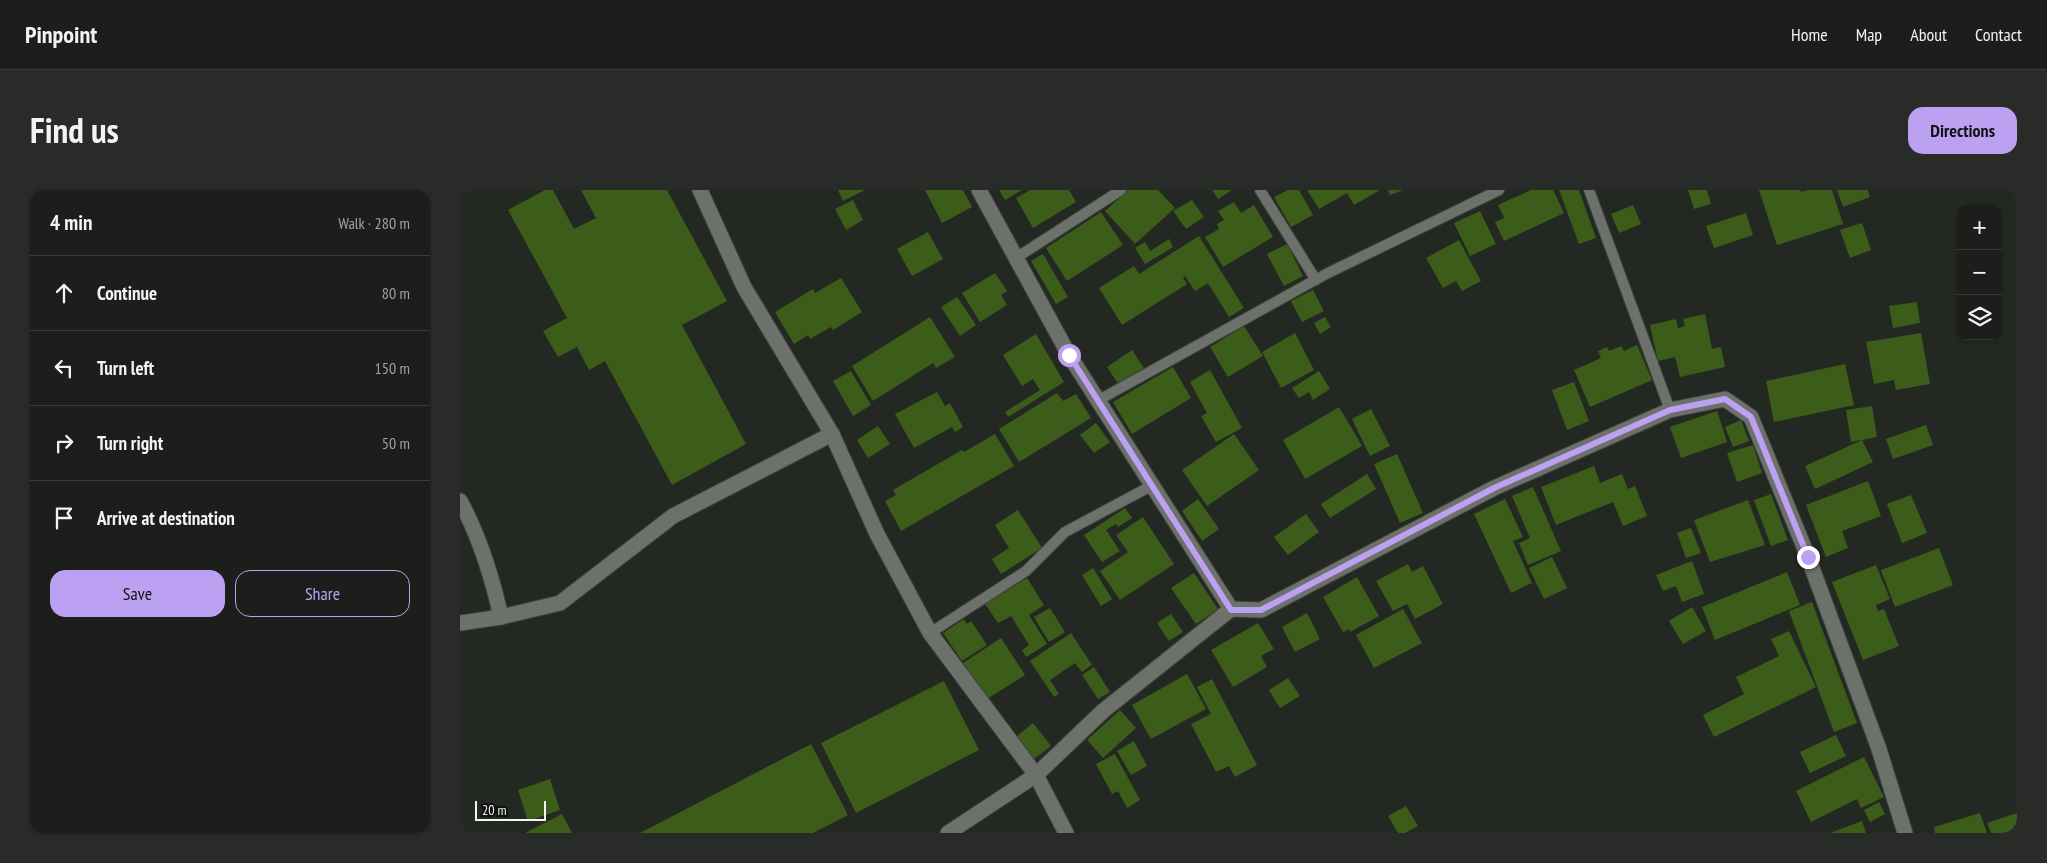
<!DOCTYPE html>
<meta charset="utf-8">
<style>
body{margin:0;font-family:"PT Sans Narrow",sans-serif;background:#282b27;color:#f1f3f6}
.controls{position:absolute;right:15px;top:15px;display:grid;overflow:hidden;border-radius:10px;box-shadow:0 1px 4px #0004}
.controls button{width:45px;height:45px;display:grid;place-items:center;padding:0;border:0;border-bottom:1px solid #393c39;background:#1b1e1a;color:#f1f3f6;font:25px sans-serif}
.scale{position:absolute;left:15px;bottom:12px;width:71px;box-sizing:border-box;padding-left:5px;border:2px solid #f2f5f1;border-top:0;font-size:14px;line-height:18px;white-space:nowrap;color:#f2f5f1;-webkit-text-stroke:4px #0e100e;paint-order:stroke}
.stop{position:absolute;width:15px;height:15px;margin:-11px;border:4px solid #bca0f2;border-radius:50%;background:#fff}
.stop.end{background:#bca0f2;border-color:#fff;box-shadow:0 1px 5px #0008}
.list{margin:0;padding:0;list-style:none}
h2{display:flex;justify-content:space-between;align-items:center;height:65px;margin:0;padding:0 20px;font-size:21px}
h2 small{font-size:16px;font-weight:400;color:#a0a2a2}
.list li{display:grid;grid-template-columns:32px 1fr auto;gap:15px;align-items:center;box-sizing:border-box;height:75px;padding:0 20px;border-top:1px solid #393c39}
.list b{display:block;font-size:19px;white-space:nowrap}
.list em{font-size:16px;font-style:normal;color:#a0a2a2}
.actions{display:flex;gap:10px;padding:15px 20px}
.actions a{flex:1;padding:11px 0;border:1px solid #bca0f2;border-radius:15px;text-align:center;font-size:18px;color:#bca0f2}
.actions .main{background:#bca0f2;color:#111}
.icon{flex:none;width:28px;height:28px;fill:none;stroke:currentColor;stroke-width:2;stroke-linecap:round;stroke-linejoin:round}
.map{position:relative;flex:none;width:1557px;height:643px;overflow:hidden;border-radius:15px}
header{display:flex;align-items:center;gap:30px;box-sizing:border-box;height:70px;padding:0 25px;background:#1b1e1a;border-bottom:1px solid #393c39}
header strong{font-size:24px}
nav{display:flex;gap:28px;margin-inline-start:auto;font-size:18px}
.intro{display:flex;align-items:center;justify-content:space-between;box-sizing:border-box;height:120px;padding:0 30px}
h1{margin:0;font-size:35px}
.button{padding:12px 22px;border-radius:15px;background:#bca0f2;color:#111;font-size:18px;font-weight:700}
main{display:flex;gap:30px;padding:0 30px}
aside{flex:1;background:#1b1e1a;border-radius:15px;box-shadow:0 1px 4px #0004}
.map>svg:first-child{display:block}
.building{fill:#3b5d19}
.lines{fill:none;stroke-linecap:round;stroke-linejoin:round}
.service-casing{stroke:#40423e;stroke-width:12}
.minor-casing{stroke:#40423e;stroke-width:17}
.tertiary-casing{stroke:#40423e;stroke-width:17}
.service{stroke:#6d716b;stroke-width:10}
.minor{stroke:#6d716b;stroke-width:15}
.tertiary{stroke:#6d716b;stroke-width:15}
.route{stroke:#bca0f2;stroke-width:6}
</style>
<header>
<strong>Pinpoint</strong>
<nav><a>Home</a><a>Map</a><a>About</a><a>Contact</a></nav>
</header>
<div class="intro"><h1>Find us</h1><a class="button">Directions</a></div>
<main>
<aside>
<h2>4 min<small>Walk · 280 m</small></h2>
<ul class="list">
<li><svg class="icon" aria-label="ahead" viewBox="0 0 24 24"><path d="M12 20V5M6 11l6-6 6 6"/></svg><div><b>Continue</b></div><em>80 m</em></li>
<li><svg class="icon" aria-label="left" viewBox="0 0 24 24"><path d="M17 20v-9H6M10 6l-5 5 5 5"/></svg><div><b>Turn left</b></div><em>150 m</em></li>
<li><svg class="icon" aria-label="right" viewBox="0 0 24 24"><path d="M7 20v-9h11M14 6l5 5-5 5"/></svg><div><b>Turn right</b></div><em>50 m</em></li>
<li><svg class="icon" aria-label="arrive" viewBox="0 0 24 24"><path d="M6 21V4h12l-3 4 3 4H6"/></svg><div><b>Arrive at destination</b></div></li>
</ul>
<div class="actions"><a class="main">Save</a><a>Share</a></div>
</aside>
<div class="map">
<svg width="1557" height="643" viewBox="0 0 1557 643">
<rect width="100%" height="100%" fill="#242822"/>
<g class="building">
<polygon points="85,0 93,0 114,39 136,28 121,0 207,0 267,111 222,135 286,254 212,295 145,171 129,180 117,157 98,167 83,141 107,128 48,20"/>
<polygon points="378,0 405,0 383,11"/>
<polygon points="465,0 503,0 512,17 482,33"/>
<polygon points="539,0 562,0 545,10"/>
<polygon points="570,0 609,0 616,12 573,38 556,8"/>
<polygon points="668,0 698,0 715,18 675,54 645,21"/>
<polygon points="752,0 772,0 758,9"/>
<polygon points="828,0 839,0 853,25 831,37 814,7"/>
<polygon points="847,0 920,0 894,15 887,3 859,19"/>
<polygon points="928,0 943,0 930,5"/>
<polygon points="1071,0 1093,0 1104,23 1044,51 1035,32 1044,28 1038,15"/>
<polygon points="1099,0 1119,0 1136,48 1119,54"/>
<polygon points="1228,0 1247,0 1251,14 1234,19"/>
<polygon points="1299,0 1340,0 1341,2 1348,0 1372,0 1383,34 1317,55"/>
<polygon points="1377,0 1408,0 1410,7 1383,17"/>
<polygon points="393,10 403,30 386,40 375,19"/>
<polygon points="732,10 744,27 726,39 713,21"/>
<polygon points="774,12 781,23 794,15 813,47 763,77 745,47 759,39 757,34 764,30 758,21"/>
<polygon points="1173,15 1181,34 1159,43 1151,24"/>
<polygon points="1020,21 1036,54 1010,66 994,33"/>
<polygon points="641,22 663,55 607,91 586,58"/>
<polygon points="1286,23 1293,45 1254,58 1246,36"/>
<polygon points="1402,33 1411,60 1390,68 1380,40"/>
<polygon points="468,42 483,69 452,86 437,59"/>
<polygon points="739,46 784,118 769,127 748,93 735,101 725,86 723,88 727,94 662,135 639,98 674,76 679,84"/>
<polygon points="709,49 713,57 685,74 675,58 685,52 690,61"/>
<polygon points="999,50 1021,91 1002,101 996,91 983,98 966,68"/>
<polygon points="827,54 843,86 824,96 807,64"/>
<polygon points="583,64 608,107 596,114 571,71"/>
<polygon points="535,83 547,101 541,105 547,115 520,132 502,103"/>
<polygon points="381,88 402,122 373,140 371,137 350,149 348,145 334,154 315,122 353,99 355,103"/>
<polygon points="853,100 864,121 842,132 831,111"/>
<polygon points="497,107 516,135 500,146 481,117"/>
<polygon points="1457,112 1460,133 1433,138 1429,116"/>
<polygon points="1245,124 1252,159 1261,157 1265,177 1220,187 1215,167 1198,171 1190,135 1216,129 1218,138 1225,136 1223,129"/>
<polygon points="470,127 495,167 476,178 473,173 413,211 392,176"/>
<polygon points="865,127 871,137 860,144 854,133"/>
<polygon points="784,136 803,166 768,187 750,157"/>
<polygon points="835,143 854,180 821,198 802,162"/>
<polygon points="1461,143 1470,194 1436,200 1434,190 1414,194 1406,152"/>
<polygon points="576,144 604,192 548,227 545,222 580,200 573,189 562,196 543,165"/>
<polygon points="1177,155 1192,190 1130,217 1114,180 1141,168 1138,161 1147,157 1149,161 1161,156 1164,161"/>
<polygon points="672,160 684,178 659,195 647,177"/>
<polygon points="1385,174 1394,215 1314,232 1306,191"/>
<polygon points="713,177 731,208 672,244 653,212"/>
<polygon points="750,180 782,238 756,252 741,226 747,223 730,192"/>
<polygon points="391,181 411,215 393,226 373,191"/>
<polygon points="859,181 870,199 853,210 849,202 839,208 832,198"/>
<polygon points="1114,192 1129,231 1107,240 1092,200"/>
<polygon points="477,202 485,216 490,213 503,237 495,242 492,237 454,258 435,224"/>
<polygon points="597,203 603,211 616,204 631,228 559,272 539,239"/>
<polygon points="1412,216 1417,247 1402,250 1413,272 1355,299 1345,276 1402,250 1391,252 1386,220"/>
<polygon points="879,217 902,256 845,289 823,250"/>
<polygon points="911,219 930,256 910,266 892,229"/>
<polygon points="1257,221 1267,252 1221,268 1210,237"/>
<polygon points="1281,230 1289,251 1273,257 1265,237"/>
<polygon points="636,233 650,252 634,263 620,245"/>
<polygon points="1466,235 1473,255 1433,269 1426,249"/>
<polygon points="418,236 430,254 408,268 397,250"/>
<polygon points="535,244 554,276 441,341 425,311 436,305 433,300 502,260 504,262"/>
<polygon points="774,244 799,280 747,316 722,280"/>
<polygon points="1293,255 1302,283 1277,292 1267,263"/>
<polygon points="937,264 963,323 940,333 914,274"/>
<polygon points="1134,276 1140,293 1162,284 1168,299 1175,296 1187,326 1163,336 1153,312 1096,335 1081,297"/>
<polygon points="907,284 916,299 870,328 861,314"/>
<polygon points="1408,291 1421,326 1382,341 1388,358 1366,367 1346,315"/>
<polygon points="1073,297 1101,361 1068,375 1059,353 1070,348 1052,306"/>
<polygon points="1311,304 1328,350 1311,356 1294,310"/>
<polygon points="1451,305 1467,343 1442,353 1427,314"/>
<polygon points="738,309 759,339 742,351 722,321"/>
<polygon points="1045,309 1063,347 1053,351 1072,393 1051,403 1014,324"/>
<polygon points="1288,310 1305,355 1250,372 1234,330"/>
<polygon points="665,318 672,328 658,337 656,334 646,340 660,361 642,372 624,345"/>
<polygon points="558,320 582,358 541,384 532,369 549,358 535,335"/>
<polygon points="846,324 859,342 828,365 814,347"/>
<polygon points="683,327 714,374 660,410 640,381 668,362 656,345"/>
<polygon points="1231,338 1241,363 1226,368 1217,343"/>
<polygon points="1479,358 1493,395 1435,417 1421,380"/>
<polygon points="1092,367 1107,398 1084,409 1069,378"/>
<polygon points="1232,371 1244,404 1222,412 1216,396 1203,401 1196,385"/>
<polygon points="948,374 952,382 963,376 983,414 955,429 947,414 933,421 916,391"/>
<polygon points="1416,375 1430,409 1416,415 1418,421 1424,419 1439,456 1403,470 1372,392"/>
<polygon points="633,378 652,409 641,416 622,385"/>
<polygon points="1327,382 1340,415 1255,450 1242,417"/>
<polygon points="734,383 758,419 736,434 711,398"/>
<polygon points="897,387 919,426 890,442 889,439 883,442 863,407"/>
<polygon points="567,388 584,415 569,425 587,454 566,467 562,460 569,455 551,426 538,433 525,414"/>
<polygon points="1352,412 1397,533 1374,542 1329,421"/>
<polygon points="1232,417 1246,441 1223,454 1209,431"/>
<polygon points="590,418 605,442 589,452 574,427"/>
<polygon points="943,419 962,453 914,478 896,445"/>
<polygon points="847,423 860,449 835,462 822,437"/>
<polygon points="711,424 723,442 709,451 697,433"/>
<polygon points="504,429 507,434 511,431 527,455 502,471 483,443"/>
<polygon points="798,433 814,459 801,466 807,477 773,497 751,460"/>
<polygon points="1329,441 1356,497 1254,547 1243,525 1284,504 1276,487 1319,466 1311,449"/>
<polygon points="611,443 632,475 622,482 615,473 590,490 599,504 594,507 570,471"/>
<polygon points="541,448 565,485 527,509 503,473"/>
<polygon points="634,477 650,502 638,509 622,485"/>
<polygon points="727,484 746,519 691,549 672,515"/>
<polygon points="828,488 840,506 820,518 809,500"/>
<polygon points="752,489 797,575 775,587 769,576 756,582 731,534 751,524 737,497"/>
<polygon points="484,491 519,560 396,623 361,553"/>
<polygon points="660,520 676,538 643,568 627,550"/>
<polygon points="573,533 591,556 574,569 556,547"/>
<polygon points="1376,545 1386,566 1350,583 1340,562"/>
<polygon points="674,551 687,576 671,585 657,561"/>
<polygon points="351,554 388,625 353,643 180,643"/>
<polygon points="655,564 680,610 667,618 658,601 652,604 636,574"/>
<polygon points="1404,567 1424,607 1401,618 1397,609 1351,632 1336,601"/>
<polygon points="90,589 100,620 68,631 58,600"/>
<polygon points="1419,612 1425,624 1410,632 1404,620"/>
<polygon points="946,616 958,636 945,643 938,643 928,626"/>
<polygon points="1520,623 1527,643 1475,643 1474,637"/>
<polygon points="1557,623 1557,643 1531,643 1527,633"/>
<polygon points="102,624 112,643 65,643"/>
<polygon points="1402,631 1406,643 1370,643"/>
</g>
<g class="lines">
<defs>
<g id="service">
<polyline points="800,0 856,90"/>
<polyline points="1129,0 1210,220"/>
<polyline points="556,68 661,0"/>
<polyline points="637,211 866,84 1039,0"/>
<polyline points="470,443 566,381 605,342 691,296"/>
</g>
<g id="minor">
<polyline points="240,0 284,97 372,244 417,344 470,443 576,585 606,643"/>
<path d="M 0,311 C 20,347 32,387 41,427 L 0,433"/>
<polyline points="41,427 100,413 213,326 372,244"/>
<polyline points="488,643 576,585 643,521 771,419"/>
</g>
<polyline id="tertiary" points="519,0 609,165 771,419 801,420 1034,298 1210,220 1265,209 1291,227 1348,367 1419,559 1445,643"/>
</defs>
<use href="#service" class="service-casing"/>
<use href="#minor" class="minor-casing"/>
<use href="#tertiary" class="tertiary-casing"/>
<use href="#service" class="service"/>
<use href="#minor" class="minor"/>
<use href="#tertiary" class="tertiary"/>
</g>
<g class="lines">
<polyline class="route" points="609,165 771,420 801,420 1034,298 1210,220 1265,209 1291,227 1348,367"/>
</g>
</svg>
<div class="controls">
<button>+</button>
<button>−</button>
<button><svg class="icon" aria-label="layers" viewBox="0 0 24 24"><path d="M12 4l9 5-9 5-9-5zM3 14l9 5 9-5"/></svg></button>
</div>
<div class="scale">20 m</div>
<div class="stop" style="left:609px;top:165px"></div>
<div class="stop end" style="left:1348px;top:367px"></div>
</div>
</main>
